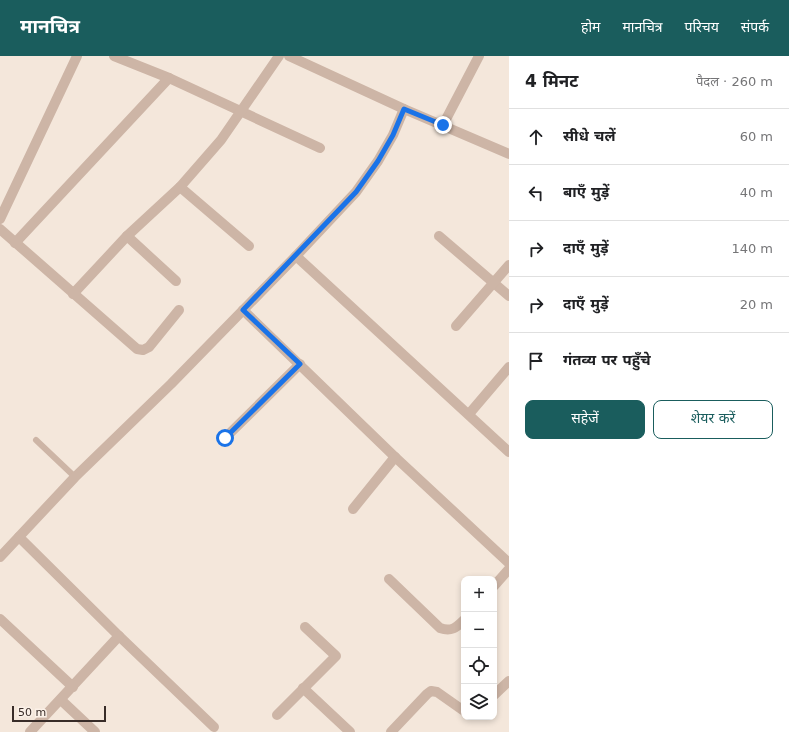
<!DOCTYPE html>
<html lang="hi">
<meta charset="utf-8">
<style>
body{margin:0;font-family:"DejaVu Sans","Noto Sans Devanagari",sans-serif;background:#f6f6f6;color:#202124}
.controls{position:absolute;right:12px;bottom:12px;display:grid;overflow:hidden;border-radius:8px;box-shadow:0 2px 6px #0003}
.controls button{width:36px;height:36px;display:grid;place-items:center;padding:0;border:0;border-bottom:1px solid #e0e0e0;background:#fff;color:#202124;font:20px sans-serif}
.scale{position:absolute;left:12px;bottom:10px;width:94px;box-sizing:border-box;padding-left:4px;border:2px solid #382c28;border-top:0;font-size:11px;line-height:14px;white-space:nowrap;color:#382c28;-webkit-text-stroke:3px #fbf1e8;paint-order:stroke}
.stop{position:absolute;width:12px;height:12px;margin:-9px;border:3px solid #1a73e8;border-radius:50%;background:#fff}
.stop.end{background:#1a73e8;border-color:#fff;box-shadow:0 1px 4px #0008}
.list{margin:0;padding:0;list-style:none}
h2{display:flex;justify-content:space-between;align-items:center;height:52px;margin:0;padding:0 16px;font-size:17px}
h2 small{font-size:13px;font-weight:400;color:#757577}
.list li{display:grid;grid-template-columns:26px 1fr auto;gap:12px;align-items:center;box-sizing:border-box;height:56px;padding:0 16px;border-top:1px solid #e0e0e0}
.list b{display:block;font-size:15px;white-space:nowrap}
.list em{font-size:13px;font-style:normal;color:#757577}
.actions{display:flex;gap:8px;padding:12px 16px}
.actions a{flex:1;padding:9px 0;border:1px solid #1a5d5d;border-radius:8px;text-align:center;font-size:14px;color:#1a5d5d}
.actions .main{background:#1a5d5d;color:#fff}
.icon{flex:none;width:22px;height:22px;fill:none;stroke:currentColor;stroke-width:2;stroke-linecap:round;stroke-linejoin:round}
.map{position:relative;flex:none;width:509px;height:676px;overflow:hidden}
header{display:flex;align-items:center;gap:24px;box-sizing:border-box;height:56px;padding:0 20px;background:#1a5d5d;color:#fff}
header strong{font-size:19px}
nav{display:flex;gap:22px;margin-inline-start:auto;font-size:14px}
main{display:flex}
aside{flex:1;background:#fff}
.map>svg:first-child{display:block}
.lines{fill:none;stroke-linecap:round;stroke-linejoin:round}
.lane{stroke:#cdb5a6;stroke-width:6}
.street{stroke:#cdb5a6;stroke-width:10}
.route{stroke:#1a73e8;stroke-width:5}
</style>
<header>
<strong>मानचित्र</strong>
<nav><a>होम</a><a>मानचित्र</a><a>परिचय</a><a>संपर्क</a></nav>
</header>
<main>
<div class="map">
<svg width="509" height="676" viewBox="0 0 509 676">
<rect width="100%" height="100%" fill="#f4e7db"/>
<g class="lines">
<polyline class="lane" points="36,384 75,421"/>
<g class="street">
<polyline points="114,0 169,22 320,92"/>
<polyline points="289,0 404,53 509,98"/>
<polyline points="443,69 479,0"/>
<polyline points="180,131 249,190"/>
<polyline points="0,163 77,0"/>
<polyline points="0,173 137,293 143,294 149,291 179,254"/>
<polyline points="127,180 176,225"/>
<polyline points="439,180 509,240"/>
<polyline points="15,187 169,22"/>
<polyline points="296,200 509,396"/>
<polyline points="73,238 127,180 180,131 221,84 279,0"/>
<polyline points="243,254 395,401 509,507"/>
<polyline points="456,270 509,209"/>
<polyline points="469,358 509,311"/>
<polyline points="225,382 300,308"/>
<polyline points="353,453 395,401"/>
<polyline points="19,481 119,580 214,671"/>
<polyline points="0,501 75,421 171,328 296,200 356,136 378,105 393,79 404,53"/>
<path d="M 389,523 L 440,572 C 451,576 456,572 464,564"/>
<polyline points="494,530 509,513"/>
<polyline points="0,563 73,631"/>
<polyline points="303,632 350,676"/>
<polyline points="494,639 509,625"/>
<polyline points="61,644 95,676"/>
<polyline points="277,659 336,600 305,571"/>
<polyline points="30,676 119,580"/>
<polyline points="391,676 427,638 431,635 437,636 464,655"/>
</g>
</g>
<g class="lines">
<polyline class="route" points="225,382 300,308 243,254 356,136 378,105 393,79 404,53 443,69"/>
</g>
</svg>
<div class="controls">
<button>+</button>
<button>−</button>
<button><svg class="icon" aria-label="locate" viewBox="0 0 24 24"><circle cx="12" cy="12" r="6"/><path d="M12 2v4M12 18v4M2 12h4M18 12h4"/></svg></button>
<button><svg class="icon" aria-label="layers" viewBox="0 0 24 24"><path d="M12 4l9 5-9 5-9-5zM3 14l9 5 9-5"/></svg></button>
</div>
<div class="scale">50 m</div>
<div class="stop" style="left:225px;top:382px"></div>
<div class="stop end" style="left:443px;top:69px"></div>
</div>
<aside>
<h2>4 मिनट<small>पैदल · 260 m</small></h2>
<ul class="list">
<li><svg class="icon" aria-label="ahead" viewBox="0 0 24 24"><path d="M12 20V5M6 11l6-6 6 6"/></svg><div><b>सीधे चलें</b></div><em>60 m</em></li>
<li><svg class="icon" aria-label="left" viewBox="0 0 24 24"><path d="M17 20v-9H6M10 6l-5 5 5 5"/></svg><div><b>बाएँ मुड़ें</b></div><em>40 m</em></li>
<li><svg class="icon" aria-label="right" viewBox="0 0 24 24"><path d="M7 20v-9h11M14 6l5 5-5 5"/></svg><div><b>दाएँ मुड़ें</b></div><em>140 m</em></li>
<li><svg class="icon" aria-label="right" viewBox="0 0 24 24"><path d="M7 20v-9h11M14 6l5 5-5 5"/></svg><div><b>दाएँ मुड़ें</b></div><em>20 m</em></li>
<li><svg class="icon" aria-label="arrive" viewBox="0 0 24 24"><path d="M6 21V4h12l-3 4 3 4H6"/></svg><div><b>गंतव्य पर पहुँचे</b></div></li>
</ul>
<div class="actions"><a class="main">सहेजें</a><a>शेयर करें</a></div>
</aside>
</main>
